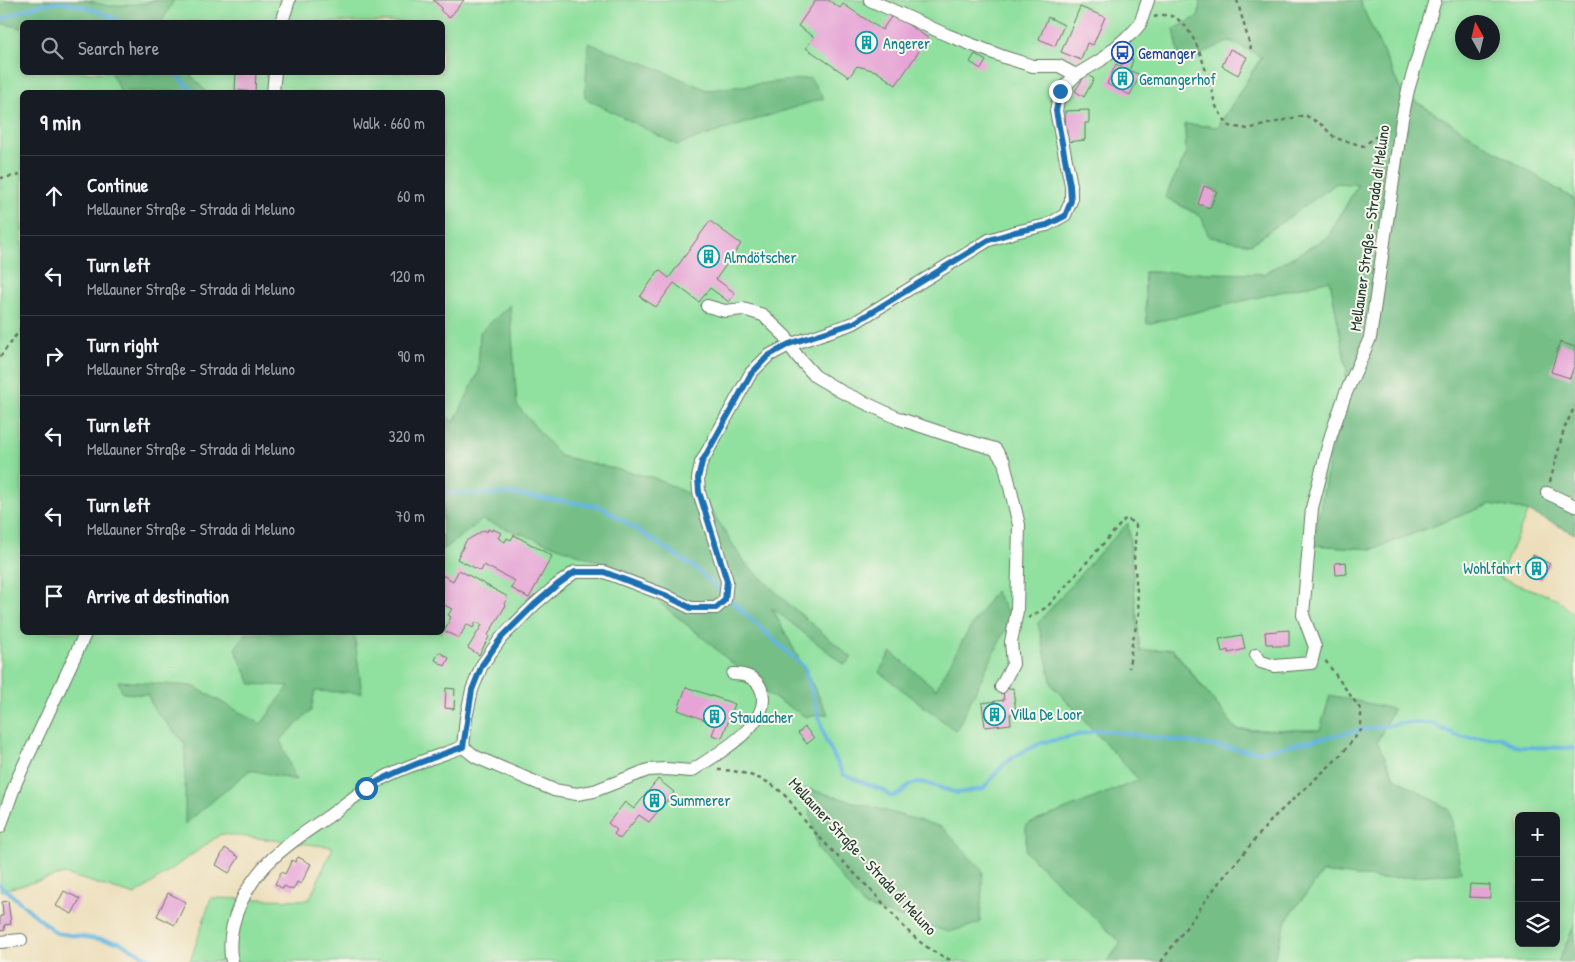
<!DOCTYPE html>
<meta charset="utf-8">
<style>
body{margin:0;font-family:"Patrick Hand",sans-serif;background:#20242c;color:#f1f3f6}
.controls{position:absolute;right:15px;bottom:15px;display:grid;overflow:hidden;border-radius:8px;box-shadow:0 2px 12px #0003}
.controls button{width:45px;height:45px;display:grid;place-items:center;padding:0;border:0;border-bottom:1px solid #363941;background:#171b24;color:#f1f3f6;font:25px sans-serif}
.compass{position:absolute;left:1455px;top:15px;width:45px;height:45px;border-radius:50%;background:#171b24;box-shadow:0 2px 12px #0003;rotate:352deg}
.stop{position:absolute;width:15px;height:15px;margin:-11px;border:4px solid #1f6fb2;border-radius:50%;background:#fff}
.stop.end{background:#1f6fb2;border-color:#fff;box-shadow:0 1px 5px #0008}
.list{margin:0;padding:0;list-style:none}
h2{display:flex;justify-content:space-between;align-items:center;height:65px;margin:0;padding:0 20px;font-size:21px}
h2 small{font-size:16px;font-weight:400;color:#9ea1a6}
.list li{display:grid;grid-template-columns:32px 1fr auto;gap:15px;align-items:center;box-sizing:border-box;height:80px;padding:0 20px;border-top:1px solid #363941}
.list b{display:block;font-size:19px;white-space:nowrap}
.list p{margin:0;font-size:16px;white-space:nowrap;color:#9ea1a6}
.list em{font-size:16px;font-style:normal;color:#9ea1a6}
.icon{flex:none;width:28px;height:28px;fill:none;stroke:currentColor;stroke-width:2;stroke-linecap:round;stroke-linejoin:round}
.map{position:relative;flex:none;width:1575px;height:962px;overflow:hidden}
.search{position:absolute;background:#171b24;box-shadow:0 2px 12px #0003;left:20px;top:20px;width:425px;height:55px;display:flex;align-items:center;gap:12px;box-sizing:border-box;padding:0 18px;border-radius:8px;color:#9ea1a6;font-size:19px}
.panel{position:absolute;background:#171b24;box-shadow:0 2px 12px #0003;left:20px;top:90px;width:425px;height:545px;border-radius:8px}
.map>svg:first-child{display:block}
.green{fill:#90e09f;stroke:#588e6a;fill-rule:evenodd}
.forest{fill:#74be86;stroke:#4a7e5d}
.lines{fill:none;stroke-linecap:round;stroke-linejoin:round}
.stream{stroke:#65b5e0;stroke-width:4}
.building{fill:#e5a4d5}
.minor-casing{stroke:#677563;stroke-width:14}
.path{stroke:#677563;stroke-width:2.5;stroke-dasharray:4 4;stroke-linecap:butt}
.minor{stroke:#fff;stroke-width:12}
.route{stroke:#1f6fb2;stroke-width:6}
.labels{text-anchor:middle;stroke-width:4;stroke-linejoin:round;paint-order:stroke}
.culture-label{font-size:16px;fill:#0d838f;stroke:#fbf7ec;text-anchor:start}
.transit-label{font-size:16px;fill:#164399;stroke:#fbf7ec;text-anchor:start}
.street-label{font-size:16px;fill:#1f3d34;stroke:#fbf7ec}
</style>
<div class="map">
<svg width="1575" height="962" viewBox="0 0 1575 962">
<rect width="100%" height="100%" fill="#fbf7ec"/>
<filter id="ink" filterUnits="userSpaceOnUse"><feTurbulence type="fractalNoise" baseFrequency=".02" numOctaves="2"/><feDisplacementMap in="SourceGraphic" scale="10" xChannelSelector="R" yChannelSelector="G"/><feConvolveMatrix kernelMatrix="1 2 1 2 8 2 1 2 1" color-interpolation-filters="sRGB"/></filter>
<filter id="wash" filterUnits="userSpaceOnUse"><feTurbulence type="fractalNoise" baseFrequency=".0096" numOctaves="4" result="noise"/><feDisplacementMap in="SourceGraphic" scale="20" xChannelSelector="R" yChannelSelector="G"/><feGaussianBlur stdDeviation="1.12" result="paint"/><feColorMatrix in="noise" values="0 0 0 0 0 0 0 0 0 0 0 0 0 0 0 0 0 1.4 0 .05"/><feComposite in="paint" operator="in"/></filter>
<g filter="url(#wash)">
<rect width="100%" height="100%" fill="#ecdeba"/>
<g class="green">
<path d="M 0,0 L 1200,0 L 1199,16 L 1230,41 L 1262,56 L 1218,127 L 1185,124 L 1186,155 L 1165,197 L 1251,244 L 1337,183 L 1358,184 L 1328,237 L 1263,274 L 1144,272 L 1147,323 L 1330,280 L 1347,371 L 1313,545 L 1373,549 L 1491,504 L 1528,511 L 1499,578 L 1558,599 L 1575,616 L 1575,924 L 1558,962 L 1273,962 L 1286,920 L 1323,872 L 1383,879 L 1450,810 L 1395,778 L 1377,742 L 1393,709 L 1320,730 L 1237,730 L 1173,649 L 1140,651 L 1128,524 L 1092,561 L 1039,623 L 1052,685 L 1139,780 L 1027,852 L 1121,943 L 1107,962 L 190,962 L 211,898 L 309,900 L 333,847 L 221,834 L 135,895 L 64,874 L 0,891 ZM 22,22 L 442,22 L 442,72 L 22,72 ZM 22,92 L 442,92 L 442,632 L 22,632 ZM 1519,816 L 1556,816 L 1556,943 L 1519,943 Z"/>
<path d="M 1359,0 L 1575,0 L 1575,200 L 1402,93 ZM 1462,22 L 1492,22 L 1492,52 L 1462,52 Z"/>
</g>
<g class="forest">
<polygon points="9,0 84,0 110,6 147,3 152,0 174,0 162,22 22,22 22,28 0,23 0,6"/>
<polygon points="1200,0 1359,0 1402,93 1575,200 1575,534 1528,511 1491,504 1373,549 1313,545 1347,371 1330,280 1147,324 1144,272 1264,274 1328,237 1358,185 1337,183 1251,244 1209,237 1201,216 1165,197 1186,155 1185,124 1218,127 1262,57 1230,41 1180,63 1174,29 1199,16"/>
<polygon points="588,43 649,65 707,90 810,78 824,98 677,145 585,98"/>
<polygon points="111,73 189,73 206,92 121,92"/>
<polygon points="510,305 517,405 560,456 655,478 707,503 743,561 792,607 852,658 845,665 772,608 828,714 806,717 766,693 708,642 617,568 482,520 443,550 443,413 454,423 478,373 480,332"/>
<polygon points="1128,523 1140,651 1172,649 1237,730 1320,730 1330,695 1393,709 1377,742 1395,778 1450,810 1461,872 1383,879 1323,872 1286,920 1273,962 1107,962 1121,943 1026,852 1026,825 1139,780 1052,685 1038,623 1092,561"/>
<polygon points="995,591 1011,618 956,731 879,672 891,652 936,689 965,636"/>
<polygon points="246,633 354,633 362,693 315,691 311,711 280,740 296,780 250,770 185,824 185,744 153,708 148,695 122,693 118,681 193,686 261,724 289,686 251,684 235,649"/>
<polygon points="805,788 942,827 983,871 980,923 949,932 864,906 818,849"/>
<polygon points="1575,924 1575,962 1558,962"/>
</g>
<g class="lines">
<g class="stream">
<path d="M 0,21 C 11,15 39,3 51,3 C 75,1 101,12 122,22"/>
<polyline points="174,72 193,92"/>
<polyline points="442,490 447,493 513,494 602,507 694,567 723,593"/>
<polyline points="728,598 805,668 826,741 844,775 883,790 891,797 901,793 909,785 922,782 957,793 983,789 1005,763 1024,751 1041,743 1100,730 1258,752 1356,731 1402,723 1432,723 1454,735 1470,738 1499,737 1519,747 1575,748"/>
<polyline points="0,885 56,933 119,942 156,962"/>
</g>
</g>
<g id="blocks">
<g class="building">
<polygon points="433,0 464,0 449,18 440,10 442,8"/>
<polygon points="816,0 828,0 840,8 843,4 882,30 893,14 928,38 896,85 876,71 857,66 849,77 806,48 814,37 798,26"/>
<polygon points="1080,7 1105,17 1093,45 1087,43 1081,60 1061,52"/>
<polygon points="1048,17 1064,25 1055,46 1039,39"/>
<polygon points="1230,49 1247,57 1238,75 1222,66"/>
<polygon points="975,54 986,61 981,69 970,62"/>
<polygon points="1126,57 1133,60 1128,74 1130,75 1131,71 1140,75 1130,95 1107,84 1116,64 1121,67"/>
<polygon points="236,72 256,72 255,92 235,90"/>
<polygon points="1086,74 1094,79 1084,97 1075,91"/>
<polygon points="1089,110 1089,123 1085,123 1085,140 1066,142 1065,111"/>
<polygon points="1204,186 1217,191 1210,208 1198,204"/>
<polygon points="710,221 741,244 716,279 735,293 729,302 710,288 699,302 674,283 656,307 640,297 659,270 669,278"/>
<polygon points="1560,342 1575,347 1575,363 1570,378 1551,372"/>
<polygon points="488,529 492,531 493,529 501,533 498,538 505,542 507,538 511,540 514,535 552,556 529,598 511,588 515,581 484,565 481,571 457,559 466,541 484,530 487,532"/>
<polygon points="1533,555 1550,564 1541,580 1524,571"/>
<polygon points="1346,562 1347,574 1336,575 1335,563"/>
<polygon points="459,570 508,597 504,604 506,605 488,635 489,637 479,655 468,648 482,625 476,622 473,628 467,624 459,638 444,631 451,617 448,615 452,609 442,604 442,575 453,581"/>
<polygon points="1289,630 1289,646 1273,646 1273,644 1266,644 1265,632"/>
<polygon points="1242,635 1245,649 1229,653 1228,650 1222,652 1219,639"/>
<polygon points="439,652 449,658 445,666 435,660"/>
<polygon points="686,687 735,704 722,738 712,735 716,724 678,710"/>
<polygon points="446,688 455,689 454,709 445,708"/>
<polygon points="1013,688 1016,713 1010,714 1011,724 985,727 982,703 1004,700 1003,689"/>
<polygon points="805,727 814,738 807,744 798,733"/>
<polygon points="658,779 674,792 649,822 639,815 620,839 614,834 617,830 608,823 625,802 634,809"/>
<polygon points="225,848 239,857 229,873 216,865"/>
<polygon points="298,857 311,864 301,884 297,882 293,890 284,886 283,889 275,884 281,872 285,874 292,860 295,862"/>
<polygon points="1470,884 1490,885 1490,898 1469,897"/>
<polygon points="64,891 80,899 72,914 56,906"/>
<polygon points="168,893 186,902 175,925 157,916"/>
<polygon points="8,901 11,924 4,925 5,930 0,931 0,916 3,916 2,902"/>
</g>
</g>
</g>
<g filter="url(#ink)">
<use href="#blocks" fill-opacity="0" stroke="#677563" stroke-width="1"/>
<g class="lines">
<defs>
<g id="minor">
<polyline points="870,0 947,35 1004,57 1033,66 1059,66 1076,75"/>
<polyline points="282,22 289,0"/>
<polyline points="273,92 275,72"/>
<polyline points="707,306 725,311 743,309 763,315 786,337 789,345 798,357 815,376 842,392 900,419 948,435 995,449 1004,462 1019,525 1017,611 1011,642 1013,664 1001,687"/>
<polyline points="1547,493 1575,506"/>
<polyline points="1256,655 1261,662 1275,666 1311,663 1315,647 1303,615 1312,508 1331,435 1345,395 1370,338 1402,119 1408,90 1435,0"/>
<path d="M 463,747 L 476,757 L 554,790 L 577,794 L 594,791 L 648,770 L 666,769 L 691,771 C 714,756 775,723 761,689 C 756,677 745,674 733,674"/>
<polyline points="0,827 16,782 86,632"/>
<polyline points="0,942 21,940"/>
<path d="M 232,962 C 224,925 247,881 274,857 C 291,841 310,829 329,816 C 348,802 367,786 389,775 C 412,764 438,756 463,747 L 466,718 L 472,690 L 482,665 L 501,638 L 534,605 L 557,585 L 575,572 L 604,572 L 665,595 L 691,608 L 716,608 L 725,600 L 727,581 L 699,492 L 698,478 L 701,463 L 751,373 L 768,356 L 789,345 L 854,323 L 989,240 L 1015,232 L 1047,225 L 1065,215 L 1071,201 L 1071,185 L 1056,111 L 1060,91 L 1076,75 L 1101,60 L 1134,31 L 1140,24 L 1148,0"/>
</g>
</defs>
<use href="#minor" class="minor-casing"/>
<g class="path">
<polyline points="1237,0 1251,49"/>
<path d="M 1154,17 C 1157,16 1162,15 1165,15 C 1197,16 1208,83 1216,106 C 1219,113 1225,120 1229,126 L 1248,129 L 1305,115 L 1322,125 L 1335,138 L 1364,146 L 1375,137 L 1389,136"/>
<polyline points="0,178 22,175"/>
<polyline points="0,357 22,327"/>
<polyline points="1550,482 1564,429 1575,406"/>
<polyline points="1028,618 1047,607 1126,518 1136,525 1134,559 1139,613 1132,644 1129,668"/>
<path d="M 718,770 C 733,769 763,777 775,787 C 790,797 798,814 810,827 C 831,850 852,871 874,893 C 891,911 906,933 927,947 C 935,953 945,957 954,962"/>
<polyline points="1161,962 1217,885 1273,818 1340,756 1361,730 1361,710 1325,660"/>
</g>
<use href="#minor" class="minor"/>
</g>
</g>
<g class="lines" filter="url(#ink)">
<path class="route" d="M 366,788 C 397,770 429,759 463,747 L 472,690 L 482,665 L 501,638 L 534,605 L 557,585 L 575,572 L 604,572 L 665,595 L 691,608 L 716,608 L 725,600 L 727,581 L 699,492 L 698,478 L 702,462 L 751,374 L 768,356 L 789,344 L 854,323 L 989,240 L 1015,232 L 1047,225 L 1065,216 L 1071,201 L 1070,185 L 1056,111 L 1060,91"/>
</g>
<defs>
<symbol id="building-ring" viewBox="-11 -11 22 22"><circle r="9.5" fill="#fbf7ec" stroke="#0f9aa8" stroke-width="1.5"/><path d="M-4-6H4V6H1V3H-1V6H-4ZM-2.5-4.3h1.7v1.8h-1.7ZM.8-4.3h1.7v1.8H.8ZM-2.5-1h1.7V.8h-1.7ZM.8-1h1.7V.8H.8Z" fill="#0f9aa8"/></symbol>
<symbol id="bus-ring" viewBox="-11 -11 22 22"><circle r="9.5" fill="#fbf7ec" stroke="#1a4fb4" stroke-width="1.5"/><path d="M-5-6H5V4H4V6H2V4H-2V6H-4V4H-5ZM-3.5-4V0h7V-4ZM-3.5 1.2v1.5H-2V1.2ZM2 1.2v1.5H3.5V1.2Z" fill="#1a4fb4"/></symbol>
</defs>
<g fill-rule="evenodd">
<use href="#building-ring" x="854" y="30" width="25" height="25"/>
<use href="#bus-ring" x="1110" y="40" width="25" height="25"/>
<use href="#building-ring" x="1110" y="66" width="25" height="25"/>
<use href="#building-ring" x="696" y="244" width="25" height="25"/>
<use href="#building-ring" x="1524" y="556" width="25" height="25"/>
<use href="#building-ring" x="982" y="702" width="25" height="25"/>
<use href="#building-ring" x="702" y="704" width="25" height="25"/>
<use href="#building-ring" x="642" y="788" width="25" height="25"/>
</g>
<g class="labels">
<g class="culture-label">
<text x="883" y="49">Angerer</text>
<text x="1139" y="85">Gemangerhof</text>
<text x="724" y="263">Almdötscher</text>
<text x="1521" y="574" text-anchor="end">Wohlfahrt</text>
<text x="1010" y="720">Villa De Loor</text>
<text x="730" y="723">Staudacher</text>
<text x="670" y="806">Summerer</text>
</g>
<g class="transit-label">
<text x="1138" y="59">Gemanger</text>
</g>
<g class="street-label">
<text transform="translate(1369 228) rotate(-82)" y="6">Mellauner Straße - Strada di Meluno</text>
<text transform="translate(863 856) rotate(47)" y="6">Mellauner Straße - Strada di Meluno</text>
</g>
</g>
</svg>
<div class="controls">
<button>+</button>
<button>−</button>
<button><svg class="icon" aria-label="layers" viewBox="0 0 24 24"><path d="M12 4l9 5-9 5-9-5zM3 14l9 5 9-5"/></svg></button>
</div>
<svg class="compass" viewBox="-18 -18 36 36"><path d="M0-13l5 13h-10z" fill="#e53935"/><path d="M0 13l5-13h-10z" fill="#9ea1a6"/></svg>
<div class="stop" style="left:366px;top:788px"></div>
<div class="stop end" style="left:1060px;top:91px"></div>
<div class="search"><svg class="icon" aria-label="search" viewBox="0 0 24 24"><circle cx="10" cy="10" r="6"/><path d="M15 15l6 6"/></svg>Search here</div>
<section class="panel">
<h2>9 min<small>Walk · 660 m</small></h2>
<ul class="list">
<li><svg class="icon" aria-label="ahead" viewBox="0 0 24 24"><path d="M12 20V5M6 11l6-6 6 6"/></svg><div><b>Continue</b><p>Mellauner Straße - Strada di Meluno</p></div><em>60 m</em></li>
<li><svg class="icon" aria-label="left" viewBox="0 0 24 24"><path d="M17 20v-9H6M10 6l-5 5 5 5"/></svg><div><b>Turn left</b><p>Mellauner Straße - Strada di Meluno</p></div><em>120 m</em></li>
<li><svg class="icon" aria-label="right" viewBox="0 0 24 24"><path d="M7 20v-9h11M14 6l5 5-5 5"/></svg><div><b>Turn right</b><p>Mellauner Straße - Strada di Meluno</p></div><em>90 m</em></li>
<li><svg class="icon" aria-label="left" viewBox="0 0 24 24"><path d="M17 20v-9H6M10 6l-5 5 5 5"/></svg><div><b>Turn left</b><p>Mellauner Straße - Strada di Meluno</p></div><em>320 m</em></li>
<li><svg class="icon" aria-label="left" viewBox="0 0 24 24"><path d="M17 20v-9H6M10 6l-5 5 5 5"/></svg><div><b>Turn left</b><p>Mellauner Straße - Strada di Meluno</p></div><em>70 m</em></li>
<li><svg class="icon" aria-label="arrive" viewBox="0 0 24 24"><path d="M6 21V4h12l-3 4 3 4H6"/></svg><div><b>Arrive at destination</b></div></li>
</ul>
</section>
</div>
